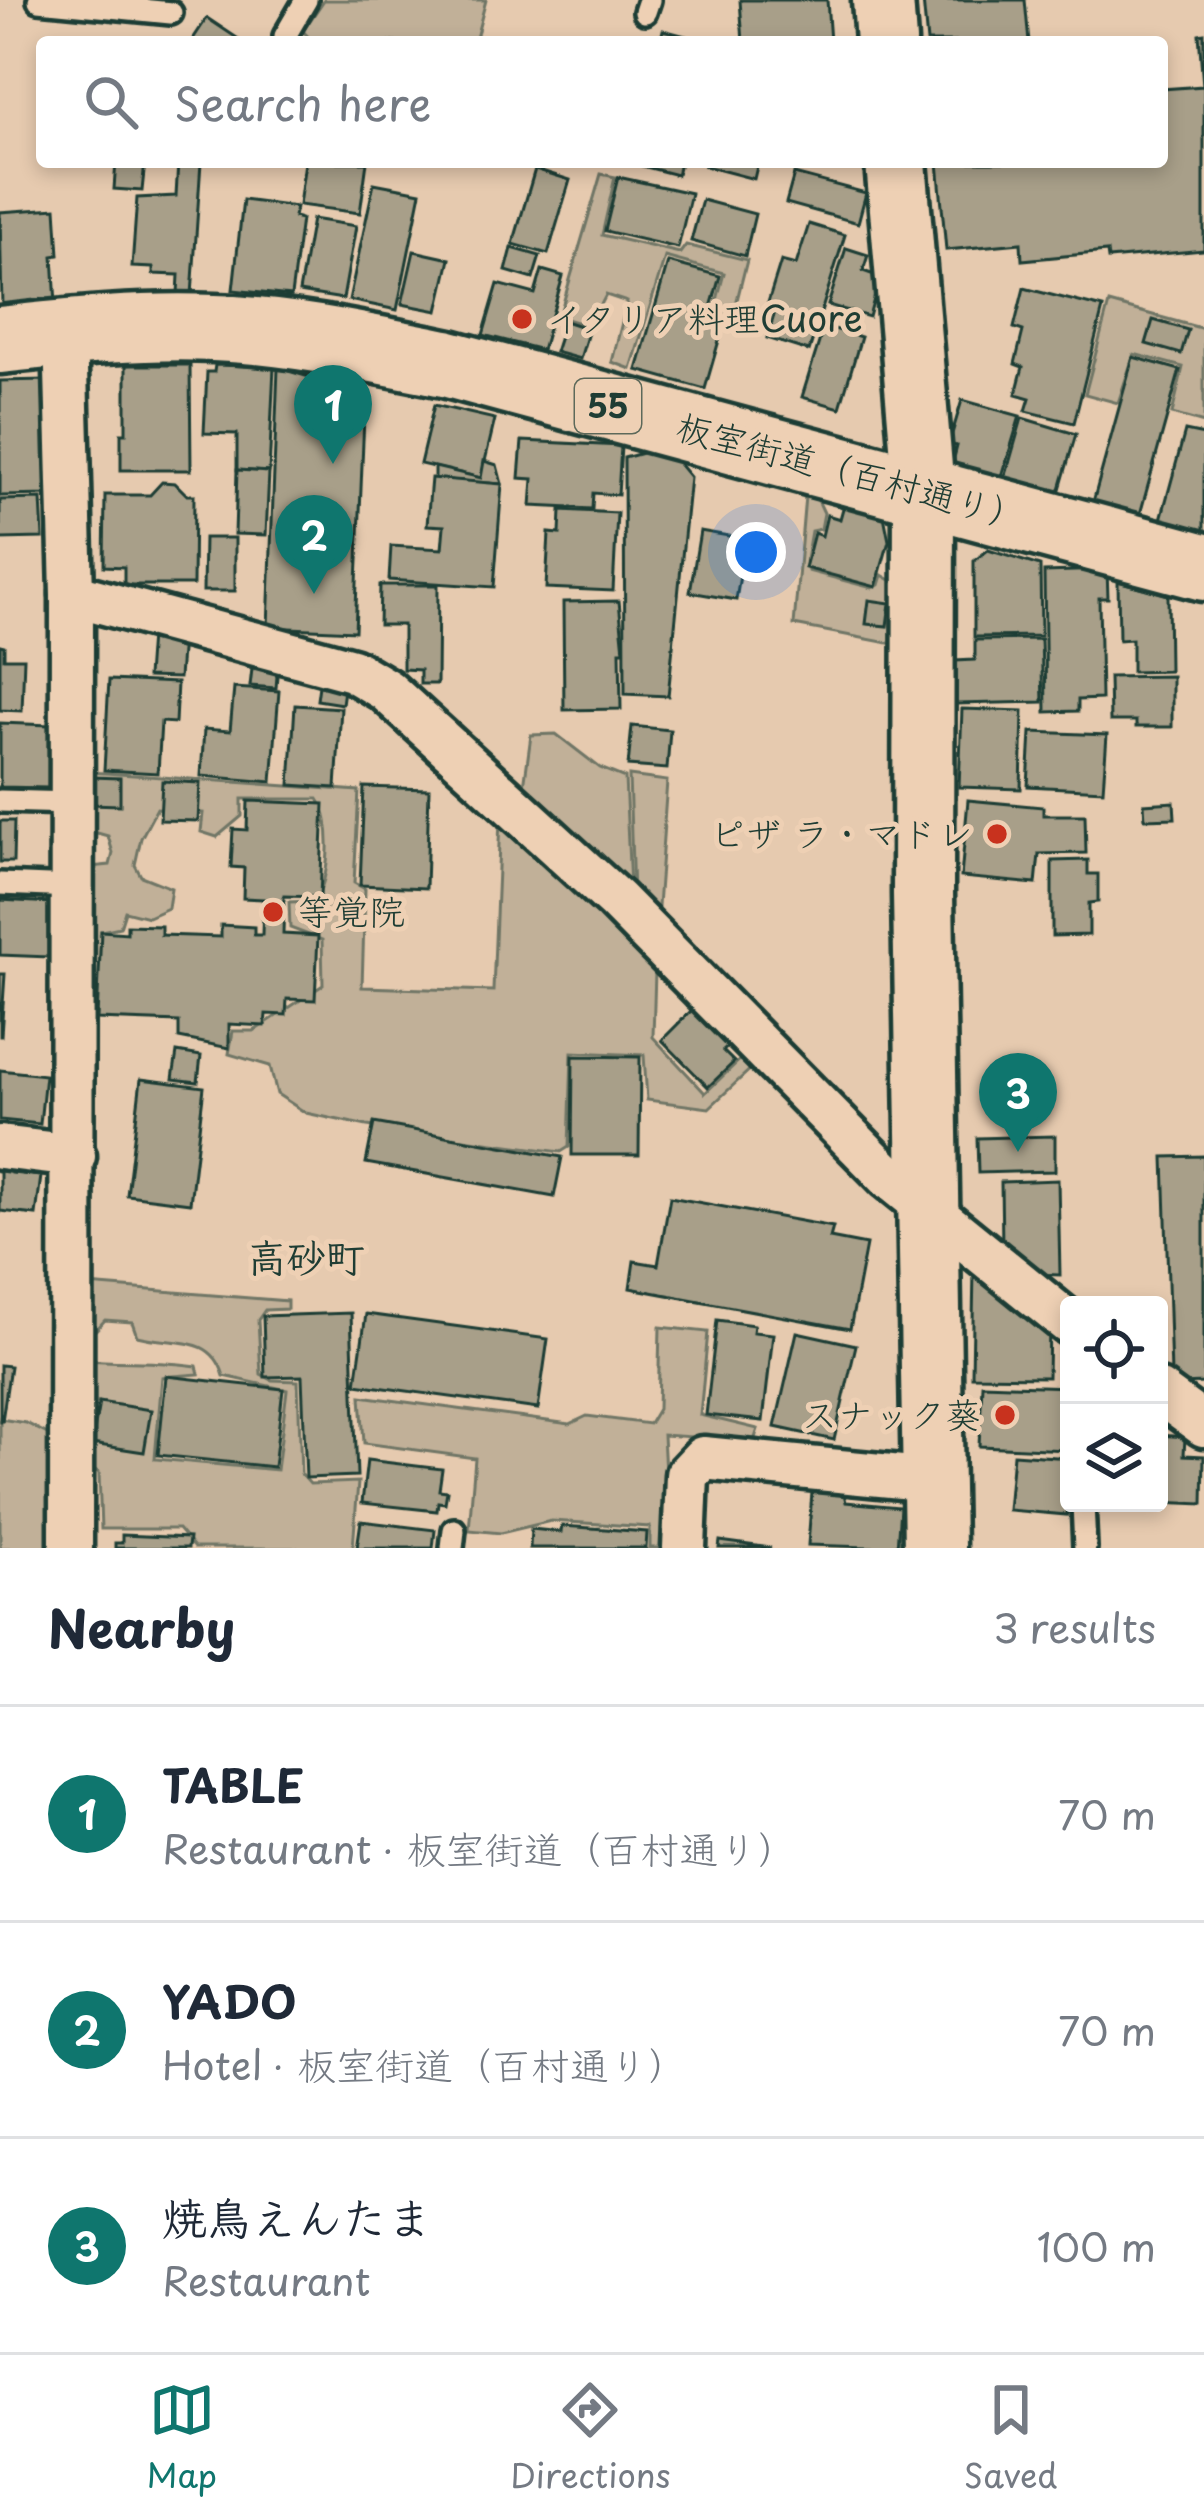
<!DOCTYPE html>
<meta charset="utf-8">
<style>
body{margin:0;font-family:"Playpen Sans","Klee One",sans-serif;background:#f6f6f7;color:#1f2937}
.controls{position:absolute;right:36px;bottom:36px;display:grid;overflow:hidden;border-radius:12px;box-shadow:0 6px 18px #0003}
.controls button{width:108px;height:108px;display:grid;place-items:center;padding:0;border:0;border-bottom:3px solid #e0e1e3;background:#fff;color:#1f2937;font:60px sans-serif}
.you{position:absolute;left:756px;top:552px;width:42px;height:42px;margin:-30px;border:9px solid #fff;border-radius:50%;background:#1a73e8;box-shadow:0 0 0 18px #1a73e833}
.badge{display:grid;place-items:center;width:78px;height:78px;border-radius:50%;background:#0f766e;color:#fff;font-size:39px;font-weight:700}
.pin{position:absolute;translate:-50% -99px;filter:drop-shadow(0 3px 6px #0008)}
.pin::after{content:'';position:absolute;top:63px;width:42px;height:36px;background:inherit;clip-path:polygon(0 0,100% 0,50% 100%)}
.list{margin:0;padding:0;list-style:none}
h2{display:flex;justify-content:space-between;align-items:center;height:156px;margin:0;padding:0 48px;font-size:51px}
h2 small{font-size:39px;font-weight:400;color:#747a83}
.list li{display:grid;grid-template-columns:78px 1fr auto;gap:36px;align-items:center;box-sizing:border-box;height:216px;padding:0 48px;border-top:3px solid #e0e1e3}
.list b{display:block;font-size:45px;white-space:nowrap}
.list p{margin:0;font-size:39px;white-space:nowrap;color:#747a83}
.list em{font-size:39px;font-style:normal;color:#747a83}
.icon{flex:none;width:66px;height:66px;fill:none;stroke:currentColor;stroke-width:2;stroke-linecap:round;stroke-linejoin:round}
.map{position:relative;flex:none;width:1204px;height:1548px;overflow:hidden}
.search{position:absolute;background:#fff;box-shadow:0 6px 18px #0003;left:36px;right:36px;top:36px;height:132px;display:flex;align-items:center;gap:30px;box-sizing:border-box;padding:0 42px;border-radius:12px;color:#747a83;font-size:45px}
.sheet{height:804px;background:#fff}
nav{display:flex;justify-content:space-around;align-items:center;box-sizing:border-box;height:168px;border-top:3px solid #e0e1e3;background:#fff;font-size:33px;color:#747a83}
nav a{display:grid;justify-items:center;gap:6px}
nav .on{color:#0f766e}
.map>svg:first-child{display:block}
.green{fill:#c1b098;stroke:#707666;stroke-width:3}
.building{fill:#a89f89;stroke:#1f3d34;stroke-width:3}
.lines{fill:none;stroke-linecap:round;stroke-linejoin:round}
.lane-casing{stroke:#1f3d34;stroke-width:30}
.street-casing{stroke:#1f3d34;stroke-width:51}
.secondary-casing{stroke:#1f3d34;stroke-width:69}
.primary-casing{stroke:#1f3d34;stroke-width:75}
.lane{stroke:#eed0b4;stroke-width:21}
.street{stroke:#eed0b4;stroke-width:42}
.secondary{stroke:#eed0b4;stroke-width:60}
.primary{stroke:#eed0b4;stroke-width:66}
.poi-dot{fill:#c8321e;stroke:#eed0b4;stroke-width:4.5}
.labels{text-anchor:middle;stroke-width:10;stroke-linejoin:round;paint-order:stroke}
.shield{fill:#eed0b4;stroke:#5d695a;stroke-width:3}
.shield-label{font-size:33px;font-weight:bold;fill:#1f3d34}
.poi-label{font-size:36px;fill:#1f3d34;stroke:#eed0b4;text-anchor:start}
.street-label{font-size:36px;fill:#1f3d34;stroke:#eed0b4}
.neighbourhood-label{font-size:39px;font-weight:bold;fill:#1f3d34;stroke:#eed0b4}
</style>
<div class="map">
<svg width="1204" height="1548" viewBox="0 0 1204 1548">
<rect width="100%" height="100%" fill="#e6caaf"/>
<filter id="ink" filterUnits="userSpaceOnUse"><feTurbulence type="fractalNoise" baseFrequency=".00833" numOctaves="2"/><feDisplacementMap in="SourceGraphic" scale="24" xChannelSelector="R" yChannelSelector="G"/><feConvolveMatrix kernelMatrix="1 2 1 2 8 2 1 2 1" color-interpolation-filters="sRGB"/></filter>
<g filter="url(#ink)">
<g class="green">
<polygon points="324,0 486,0 475,42 313,42 303,31"/>
<polygon points="601,174 615,177 602,235 680,253 686,245 747,260 730,328 711,323 724,273 665,257 631,369 612,362 627,302 606,295 593,320 586,325 559,317"/>
<polygon points="1109,303 1204,329 1204,423 1172,414 1183,367 1134,354 1118,403 1085,394"/>
<polygon points="805,496 818,500 824,513 821,529 811,531 806,560 808,571 872,588 879,585 882,575 894,582 893,644 794,625"/>
<path d="M 556,734 L 600,768 L 625,778 L 630,887 L 636,924 L 655,971 L 653,1037 L 705,1093 L 747,1053 L 758,1062 L 709,1108 L 647,1100 L 644,1055 L 572,1052 L 569,1147 L 561,1152 L 367,1126 L 306,1113 L 277,1094 L 270,1066 L 229,1054 L 233,1031 L 254,1031 L 323,985 L 322,940 L 290,928 L 289,902 L 314,901 C 331,881 333,820 318,799 L 242,799 L 242,816 L 217,837 L 201,832 L 203,813 L 157,808 L 141,838 L 135,865 L 141,876 L 171,888 L 168,908 L 148,917 L 125,911 L 120,927 L 101,931 L 98,1003 L 87,1001 L 90,867 L 110,865 L 113,853 L 108,836 L 90,831 L 91,772 L 359,791 L 354,883 L 365,889 L 362,987 L 493,991 L 500,819 L 521,809 L 531,735 Z"/>
<polygon points="629,776 667,781 657,921 633,895"/>
<path d="M 87,1285 L 287,1301 L 287,1309 L 265,1310 L 258,1320 L 261,1374 L 272,1380 L 298,1381 L 301,1474 L 310,1484 L 358,1482 L 353,1548 L 194,1548 L 178,1529 L 101,1529 L 99,1473 L 82,1459 L 85,1360 C 123,1363 160,1360 197,1366 L 199,1374 L 162,1377 L 155,1459 L 277,1470 L 287,1390 L 224,1376 C 211,1333 174,1346 137,1336 L 132,1322 L 105,1320 L 94,1332 L 85,1331 Z"/>
<polygon points="660,1327 708,1332 700,1415 758,1429 754,1441 663,1435 666,1492 663,1548 650,1548 650,1527 551,1521 501,1533 469,1530 475,1458 364,1443 361,1396 570,1424 587,1416 649,1424 658,1409"/>
<polygon points="0,1419 26,1423 55,1438 54,1548 0,1548"/>
</g>
<g class="building">
<polygon points="740,0 827,0 830,42 743,42"/>
<polygon points="923,0 1025,0 1029,42 927,42"/>
<polygon points="207,18 243,42 191,42"/>
<polygon points="663,30 708,42 660,42"/>
<polygon points="1204,33 1204,250 1108,259 1107,252 1022,260 1021,243 946,250 938,162 1162,162 1162,89 1203,86 1199,34"/>
<polygon points="116,162 145,162 142,191 114,189"/>
<polygon points="178,162 201,162 192,295 178,294 179,275 153,274 153,268 132,267 137,198 176,196"/>
<polygon points="305,162 367,162 360,213 299,205"/>
<polygon points="644,162 680,162 677,175 642,166"/>
<polygon points="707,162 758,162 754,179 705,166"/>
<polygon points="535,169 570,180 548,254 513,244"/>
<polygon points="794,174 866,193 858,223 786,203"/>
<polygon points="618,177 691,193 678,248 605,231"/>
<polygon points="374,183 421,192 397,310 349,300"/>
<polygon points="243,200 296,207 294,217 301,219 291,296 233,290"/>
<polygon points="702,200 755,214 745,256 691,241"/>
<polygon points="56,208 59,255 53,256 56,304 2,307 0,212"/>
<polygon points="312,219 356,226 343,299 299,292"/>
<polygon points="809,224 845,235 809,351 767,338 775,312 766,309 781,261 796,265"/>
<polygon points="512,248 540,256 533,279 506,271"/>
<polygon points="846,248 868,255 863,271 880,277 869,317 828,305"/>
<polygon points="414,251 450,259 438,311 402,304"/>
<polygon points="668,262 720,276 706,325 722,330 705,389 637,370"/>
<polygon points="542,270 563,276 542,350 483,335 498,284 535,294"/>
<polygon points="1024,288 1103,308 1074,423 1026,411 1030,398 1016,394 1023,367 1015,364 1023,331 1014,328"/>
<polygon points="1153,320 1188,330 1181,354 1146,344"/>
<polygon points="565,321 589,329 580,359 555,352"/>
<polygon points="824,326 861,337 840,408 802,397"/>
<polygon points="1133,357 1180,370 1139,518 1092,506"/>
<polygon points="126,365 190,365 191,470 121,470 121,433 126,433"/>
<polygon points="215,365 274,367 269,472 237,470 237,434 204,433 207,372 214,372"/>
<polygon points="278,368 365,393 355,631 268,627"/>
<polygon points="46,380 49,495 0,496 0,381"/>
<polygon points="962,400 1020,416 1001,480 952,466 957,446 949,444"/>
<polygon points="434,405 495,419 481,478 420,464"/>
<polygon points="1022,418 1076,434 1058,496 1004,481"/>
<polygon points="1185,431 1204,435 1204,535 1160,523"/>
<polygon points="522,441 621,446 618,495 593,493 592,509 531,506 533,479 519,478"/>
<polygon points="646,452 675,459 690,477 668,696 625,694 624,458"/>
<polygon points="484,461 497,465 502,484 435,479 435,467 481,478"/>
<polygon points="237,470 269,472 266,535 235,534"/>
<polygon points="431,478 502,484 494,587 389,580 391,546 442,549 444,526 427,525"/>
<polygon points="162,482 175,483 187,495 194,495 193,585 124,585 124,567 104,566 105,495 150,495"/>
<polygon points="41,499 43,538 0,539 0,500"/>
<polygon points="845,501 883,511 889,541 876,587 805,568 814,533 822,536 827,515 840,519"/>
<polygon points="561,510 617,513 613,591 546,588 549,533 560,534"/>
<polygon points="700,531 746,539 736,600 690,592"/>
<polygon points="204,538 235,538 235,591 203,591"/>
<polygon points="988,550 1040,566 1041,636 974,637 974,561"/>
<polygon points="1107,570 1108,598 1099,598 1101,699 1078,700 1078,711 1046,712 1044,572"/>
<polygon points="1118,581 1168,595 1169,671 1132,672 1132,639 1119,640"/>
<polygon points="380,585 438,585 437,684 420,684 420,670 403,669 403,625 379,625"/>
<polygon points="869,600 890,603 887,626 866,624"/>
<polygon points="619,601 624,651 620,651 621,709 564,710 563,602"/>
<polygon points="150,635 182,637 179,678 147,677"/>
<polygon points="1041,639 1043,702 956,704 955,661 975,660 975,640"/>
<polygon points="0,645 4,646 4,658 24,658 22,711 0,710"/>
<polygon points="253,660 278,663 276,688 250,686"/>
<polygon points="1172,676 1172,727 1136,727 1136,721 1110,721 1109,677"/>
<polygon points="320,678 345,682 342,704 317,700"/>
<polygon points="109,680 177,683 175,723 161,722 158,773 104,770"/>
<polygon points="234,688 279,691 272,782 201,776 204,729 230,731"/>
<polygon points="295,705 341,708 336,788 290,785"/>
<polygon points="962,709 1023,711 1021,789 959,787"/>
<polygon points="0,723 50,725 49,788 0,787"/>
<polygon points="632,726 670,730 667,769 628,766"/>
<polygon points="1031,732 1107,735 1103,790 1028,786"/>
<polygon points="91,777 120,778 120,805 90,804"/>
<polygon points="162,781 200,783 198,821 160,820"/>
<polygon points="364,787 429,789 426,888 360,885"/>
<polygon points="968,800 1043,807 1043,815 1085,815 1086,853 1039,854 1036,884 961,877"/>
<polygon points="248,801 324,804 320,897 284,896 283,934 318,936 315,1000 287,999 286,1015 266,1014 265,1026 229,1024 229,1048 179,1038 179,1022 97,1019 101,931 127,933 127,925 161,926 161,935 221,937 221,925 254,927 254,935 262,935 263,899 243,898 244,868 231,867 233,829 247,830"/>
<polygon points="1174,802 1175,818 1145,819 1144,804"/>
<polygon points="0,821 14,821 13,862 0,862"/>
<polygon points="1088,860 1088,874 1098,874 1098,902 1089,903 1089,935 1052,936 1052,861"/>
<polygon points="0,900 52,903 49,957 0,955"/>
<polygon points="0,974 5,974 1,1036 0,1036"/>
<polygon points="694,1008 730,1045 723,1051 734,1062 708,1087 662,1040"/>
<polygon points="177,1052 201,1056 198,1082 173,1079"/>
<polygon points="573,1056 640,1057 639,1155 572,1155"/>
<polygon points="0,1070 45,1075 40,1124 0,1120"/>
<polygon points="141,1079 204,1087 190,1203 127,1195"/>
<polygon points="374,1123 562,1157 554,1197 366,1163"/>
<polygon points="1055,1136 1055,1171 978,1173 977,1138"/>
<polygon points="1204,1156 1204,1383 1180,1384 1171,1375 1164,1157"/>
<polygon points="0,1164 12,1166 11,1173 41,1176 36,1215 0,1211"/>
<polygon points="1058,1180 1060,1275 1033,1274 1002,1247 1001,1182"/>
<polygon points="670,1197 833,1227 830,1238 866,1245 850,1329 630,1288 634,1261 658,1265"/>
<polygon points="974,1270 1049,1324 1048,1377 972,1376"/>
<polygon points="351,1313 357,1476 306,1478 302,1376 265,1377 263,1316"/>
<polygon points="366,1314 548,1339 538,1409 356,1384"/>
<polygon points="717,1320 754,1325 753,1332 773,1334 763,1421 706,1415"/>
<polygon points="797,1332 856,1345 834,1440 775,1427"/>
<polygon points="0,1365 10,1366 2,1421 0,1421"/>
<polygon points="166,1376 283,1389 274,1467 158,1455"/>
<polygon points="982,1384 1069,1387 1067,1450 979,1446"/>
<polygon points="99,1402 151,1410 144,1452 92,1444"/>
<polygon points="1159,1435 1185,1437 1184,1455 1204,1456 1203,1504 1159,1502"/>
<polygon points="1013,1454 1069,1458 1067,1515 1008,1510"/>
<polygon points="367,1460 442,1469 439,1490 447,1491 445,1503 438,1502 437,1511 362,1503"/>
<polygon points="812,1492 844,1494 846,1502 900,1507 897,1548 808,1545"/>
<polygon points="361,1521 435,1530 433,1548 357,1548"/>
<polygon points="562,1526 647,1532 646,1548 530,1548 531,1529 561,1532"/>
<polygon points="122,1535 189,1538 188,1548 115,1548 115,1543 122,1543"/>
<polygon points="720,1541 771,1548 719,1548"/>
</g>
<g class="lines">
<defs>
<g id="lane">
<polyline points="39,0 171,13"/>
<polyline points="645,12 649,0"/>
<polyline points="285,36 306,0"/>
<polyline points="0,801 73,803"/>
<polyline points="0,884 73,887"/>
<polyline points="1083,1503 1085,1548"/>
<polyline points="452,1548 454,1530"/>
</g>
<g id="street">
<polyline points="65,333 72,594 71,1548"/>
<polyline points="72,594 352,670 386,690 616,900 890,1178 1069,1323"/>
<polyline points="0,1147 74,1156"/>
<polyline points="1159,1392 1204,1425"/>
<polyline points="684,1548 687,1475 703,1458 933,1480"/>
</g>
<g id="secondary">
<polyline points="883,0 886,42"/>
<polyline points="896,162 924,491 923,894 934,1548"/>
</g>
<path id="primary" d="M 0,340 C 71,332 143,325 214,328 C 292,331 369,348 445,363 L 1204,567"/>
</defs>
<use href="#lane" class="lane-casing"/>
<use href="#street" class="street-casing"/>
<use href="#secondary" class="secondary-casing"/>
<use href="#primary" class="primary-casing"/>
<use href="#lane" class="lane"/>
<use href="#street" class="street"/>
<use href="#secondary" class="secondary"/>
<use href="#primary" class="primary"/>
</g>
</g>
<g class="poi-dot">
<circle cx="522" cy="319" r="12"/>
<circle cx="997" cy="834" r="12"/>
<circle cx="273" cy="912" r="12"/>
<circle cx="1005" cy="1415" r="12"/>
</g>
<g class="labels">
<rect class="shield" x="575" y="379" width="66" height="54" rx="9"/>
<g class="shield-label">
<text x="608" y="418">55</text>
</g>
<g class="poi-label">
<text x="546" y="332">イタリア料理Cuore</text>
<text x="973" y="847" text-anchor="end">ピザ ラ・マドレ</text>
<text x="297" y="925">等覚院</text>
<text x="981" y="1428" text-anchor="end">スナック葵</text>
</g>
<g class="street-label">
<text transform="translate(851 472) rotate(15)" y="13">板室街道（百村通り）</text>
</g>
<g class="neighbourhood-label">
<text x="306" y="1272">高砂町</text>
</g>
</g>
</svg>
<div class="controls">
<button><svg class="icon" aria-label="locate" viewBox="0 0 24 24"><circle cx="12" cy="12" r="6"/><path d="M12 2v4M12 18v4M2 12h4M18 12h4"/></svg></button>
<button><svg class="icon" aria-label="layers" viewBox="0 0 24 24"><path d="M12 4l9 5-9 5-9-5zM3 14l9 5 9-5"/></svg></button>
</div>
<div class="you"></div>
<div class="pin badge" style="left:333px;top:464px">1</div>
<div class="pin badge" style="left:314px;top:594px">2</div>
<div class="pin badge" style="left:1018px;top:1152px">3</div>
<div class="search"><svg class="icon" aria-label="search" viewBox="0 0 24 24"><circle cx="10" cy="10" r="6"/><path d="M15 15l6 6"/></svg>Search here</div>
</div>
<section class="sheet">
<h2>Nearby<small>3 results</small></h2>
<ul class="list">
<li><span class="badge">1</span><div><b>TABLE</b><p>Restaurant · 板室街道（百村通り）</p></div><em>70 m</em></li>
<li><span class="badge">2</span><div><b>YADO</b><p>Hotel · 板室街道（百村通り）</p></div><em>70 m</em></li>
<li><span class="badge">3</span><div><b>焼鳥えんたま</b><p>Restaurant</p></div><em>100 m</em></li>
</ul>
</section>
<nav>
<a class="on"><svg class="icon" aria-label="map" viewBox="0 0 24 24"><path d="M3 6l6-2 6 2 6-2v14l-6 2-6-2-6 2zM9 4v14M15 6v14"/></svg>Map</a>
<a><svg class="icon" aria-label="directions" viewBox="0 0 24 24"><path d="M12 3l9 9-9 9-9-9zM9 14v-3h6M13 9l2 2-2 2"/></svg>Directions</a>
<a><svg class="icon" aria-label="saved" viewBox="0 0 24 24"><path d="M7 4h10v16l-5-4-5 4z"/></svg>Saved</a>
</nav>
